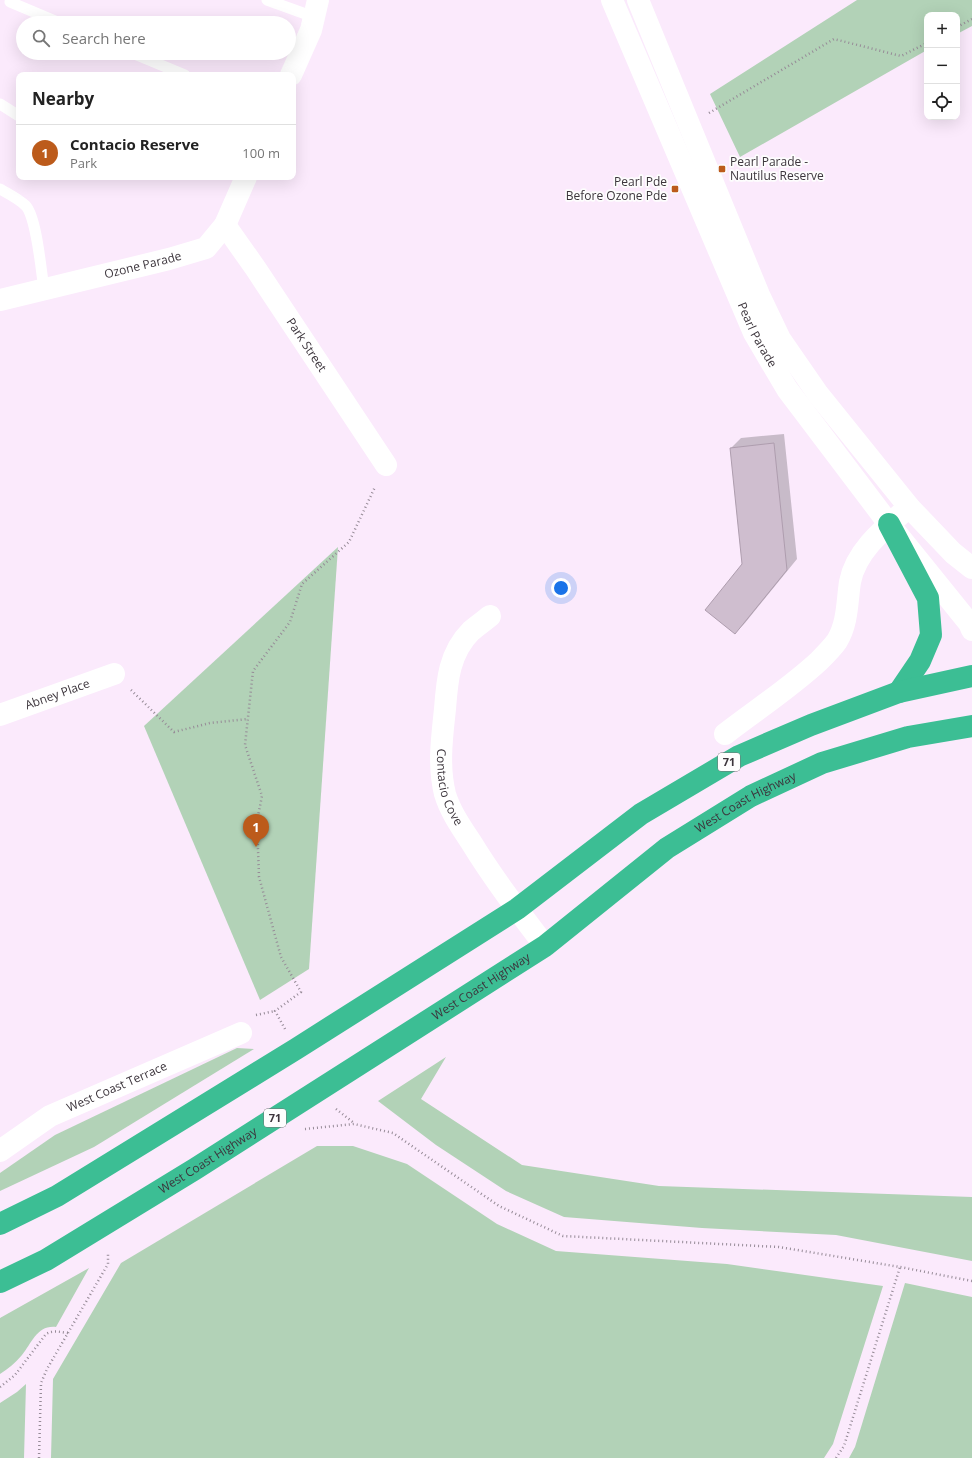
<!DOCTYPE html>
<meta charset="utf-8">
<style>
body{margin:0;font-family:"Open Sans",sans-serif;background:#f6f6f6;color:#222}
.controls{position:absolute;right:12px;top:12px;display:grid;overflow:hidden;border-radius:8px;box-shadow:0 4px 16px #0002}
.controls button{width:36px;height:36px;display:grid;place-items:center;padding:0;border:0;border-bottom:1px solid #e0e0e0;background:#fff;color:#222;font:20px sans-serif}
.you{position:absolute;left:561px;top:588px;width:14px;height:14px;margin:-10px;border:3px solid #fff;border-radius:50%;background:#1a73e8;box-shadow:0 0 0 6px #1a73e833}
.badge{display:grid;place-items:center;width:26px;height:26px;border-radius:50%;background:#bc5b1b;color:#fff;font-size:13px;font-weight:700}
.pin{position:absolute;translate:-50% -33px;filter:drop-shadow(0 1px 2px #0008)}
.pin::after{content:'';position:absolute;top:21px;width:14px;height:12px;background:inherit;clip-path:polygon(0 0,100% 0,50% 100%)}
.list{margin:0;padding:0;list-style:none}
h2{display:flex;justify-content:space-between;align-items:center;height:52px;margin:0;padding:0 16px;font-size:17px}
h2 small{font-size:13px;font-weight:400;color:#767676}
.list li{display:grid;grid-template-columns:26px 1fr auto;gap:12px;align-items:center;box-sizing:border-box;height:56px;padding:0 16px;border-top:1px solid #e0e0e0}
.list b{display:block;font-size:15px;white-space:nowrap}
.list p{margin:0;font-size:13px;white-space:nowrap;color:#767676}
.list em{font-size:13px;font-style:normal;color:#767676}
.icon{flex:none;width:22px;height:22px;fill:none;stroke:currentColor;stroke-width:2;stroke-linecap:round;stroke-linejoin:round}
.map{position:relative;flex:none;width:972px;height:1458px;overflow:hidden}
.search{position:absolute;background:#fff;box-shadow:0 4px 16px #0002;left:16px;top:16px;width:280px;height:44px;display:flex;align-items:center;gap:10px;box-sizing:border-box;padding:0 14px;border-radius:22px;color:#767676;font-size:15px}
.panel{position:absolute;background:#fff;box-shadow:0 4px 16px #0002;left:16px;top:72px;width:280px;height:108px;border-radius:8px}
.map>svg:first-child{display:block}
.green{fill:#b2d2b7}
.shadow{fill:#0003}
.building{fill:#cfbecf;stroke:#ae9dae}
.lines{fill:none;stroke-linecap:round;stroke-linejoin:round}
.path{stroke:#968b97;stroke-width:2.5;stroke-dasharray:1 3;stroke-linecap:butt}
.service{stroke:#fff;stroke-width:11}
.minor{stroke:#fff;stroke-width:22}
.secondary{stroke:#fff;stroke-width:22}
.trunk{stroke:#3cbe94;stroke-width:22}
.poi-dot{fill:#bc5b1b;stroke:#fdfdfd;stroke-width:1.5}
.labels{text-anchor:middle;stroke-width:3.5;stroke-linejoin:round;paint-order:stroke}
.shield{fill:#fdfdfd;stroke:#767176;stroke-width:1}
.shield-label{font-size:11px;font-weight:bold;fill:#3c353c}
.poi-label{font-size:12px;fill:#3c353c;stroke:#fdfdfd;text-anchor:start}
.street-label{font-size:12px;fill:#3c353c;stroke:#fdfdfd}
</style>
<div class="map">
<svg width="972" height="1458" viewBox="0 0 972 1458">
<rect width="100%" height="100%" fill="#fbeafc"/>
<g class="green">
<polygon points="857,0 972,0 972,26 957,34 957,15 927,15 927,50 740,157 710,94"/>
<polygon points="338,547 309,969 260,1000 144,726"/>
<polygon points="237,1048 254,1049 94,1147 0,1191 0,1173 55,1135"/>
<polygon points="446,1057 421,1099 522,1165 659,1186 972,1197 972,1261 836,1235 702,1228 564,1217 506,1191 436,1145 378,1101"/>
<polygon points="317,1146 353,1146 407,1164 497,1224 556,1251 727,1264 883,1286 833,1444 824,1458 51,1458 53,1379 121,1263"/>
<path d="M 89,1268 L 56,1327 C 37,1325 32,1343 22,1355 C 15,1363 8,1369 0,1374 L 0,1318 Z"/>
<polygon points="905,1283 972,1297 972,1458 849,1458 855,1447"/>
<polygon points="26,1384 24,1458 0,1458 0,1403 17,1392"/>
</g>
<polygon class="shadow" points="784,434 797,559 745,623 735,633 743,564 731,448 741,438"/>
<polygon class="building" points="774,443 787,570 735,634 705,610 742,564 730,448"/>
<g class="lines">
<g class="path">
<polyline points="957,27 972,19"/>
<polyline points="709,113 834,39 901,56 927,43"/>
<polyline points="131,690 174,732 210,723 248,719"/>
<polyline points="256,1015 275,1011"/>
<polyline points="285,1029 275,1011 301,992 281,957 259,877 257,821 262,796 245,745 253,671 290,622 302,584 349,542 375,487"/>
<polyline points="336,1109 354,1123"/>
<polyline points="305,1129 354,1124 393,1133 499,1206 563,1236 779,1247 900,1267 972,1281"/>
<path d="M 0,1387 L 15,1375 L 46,1334 C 53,1330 60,1332 68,1333"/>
<polyline points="39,1458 41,1383 47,1369 108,1264 108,1252"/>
<polyline points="836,1458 844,1446 900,1267"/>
</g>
<g class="service">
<polyline points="267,0 314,17"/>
<polyline points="10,2 60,23"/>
<polyline points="132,53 185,75"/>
<polyline points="0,104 19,116"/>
<path d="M 0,189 C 9,194 19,199 26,206 C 37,219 41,271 44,289"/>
</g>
<g class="minor">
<polyline points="291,75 311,30 318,0"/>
<path id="s1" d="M 225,225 L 256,269 L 386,465"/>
<path id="s2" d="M 0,300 L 169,259 L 206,248 L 225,225 L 246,177"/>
<path id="s3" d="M 490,616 C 484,621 477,626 471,631 C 449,653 447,681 445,709 C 442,737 438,766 445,794 C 450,811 461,827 471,842 C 493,878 519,912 545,946"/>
<path id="s4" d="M 0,715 L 114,674"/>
<path d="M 725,734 C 756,710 790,688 819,661 C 825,655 832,648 837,641 C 848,623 847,601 850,582 C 856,550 886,527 909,507"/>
<path id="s5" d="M 0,1151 L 50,1116 L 241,1033"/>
</g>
<g class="secondary">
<path id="s6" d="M 612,0 L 754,333 L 787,389 L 889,524 L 969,623 L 972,630"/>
<polyline points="638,0 759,295 780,339 818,394 909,507 953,553 972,568"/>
</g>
<g class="trunk">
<polyline points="889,524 928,598 931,635 920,661 899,692"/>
<polyline points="0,1224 57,1196 296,1049 517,909 641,814 739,756 811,725 899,692 972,676"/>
<path id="s7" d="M 0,1282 L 46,1260 L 195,1169 L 545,946 L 667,848 L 751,796 L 822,763 L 908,737 L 972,726"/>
</g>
</g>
<g class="poi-dot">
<rect x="718" y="165" width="8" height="8" rx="2"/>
<rect x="671" y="185" width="8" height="8" rx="2"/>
</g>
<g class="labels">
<g class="shield">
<rect x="718" y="753" width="22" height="18" rx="3"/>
<rect x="264" y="1109" width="22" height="18" rx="3"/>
</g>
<g class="shield-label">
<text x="729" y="766">71</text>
<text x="275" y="1122">71</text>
</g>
<g class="poi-label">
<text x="730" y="166">Pearl Parade -<tspan x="730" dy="14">Nautilus Reserve</tspan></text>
<text x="667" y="186" text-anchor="end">Pearl Pde<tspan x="667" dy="14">Before Ozone Pde</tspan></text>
</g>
<g class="street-label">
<text dy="4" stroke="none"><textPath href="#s2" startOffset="147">Ozone Parade</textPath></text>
<text dy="4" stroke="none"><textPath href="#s6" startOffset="365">Pearl Parade</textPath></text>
<text dy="4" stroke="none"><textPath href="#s1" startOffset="145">Park Street</textPath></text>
<text dy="4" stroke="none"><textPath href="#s4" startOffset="61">Abney Place</textPath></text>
<text dy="4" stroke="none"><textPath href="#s3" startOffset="188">Contacio Cove</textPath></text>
<text dy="4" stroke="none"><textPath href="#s7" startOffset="888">West Coast Highway</textPath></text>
<text dy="4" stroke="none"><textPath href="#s7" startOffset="565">West Coast Highway</textPath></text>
<text dy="4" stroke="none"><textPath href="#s5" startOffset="134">West Coast Terrace</textPath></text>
<text dy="4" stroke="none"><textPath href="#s7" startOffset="241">West Coast Highway</textPath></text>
</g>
</g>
</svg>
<div class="controls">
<button>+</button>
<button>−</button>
<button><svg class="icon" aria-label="locate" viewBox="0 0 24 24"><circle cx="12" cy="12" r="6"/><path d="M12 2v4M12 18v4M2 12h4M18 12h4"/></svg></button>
</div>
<div class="you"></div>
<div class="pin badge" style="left:256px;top:847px">1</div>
<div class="search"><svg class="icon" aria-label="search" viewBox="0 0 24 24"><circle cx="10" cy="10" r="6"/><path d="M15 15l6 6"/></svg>Search here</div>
<section class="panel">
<h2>Nearby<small></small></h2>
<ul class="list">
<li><span class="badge">1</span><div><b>Contacio Reserve</b><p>Park</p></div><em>100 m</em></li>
</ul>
</section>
</div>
